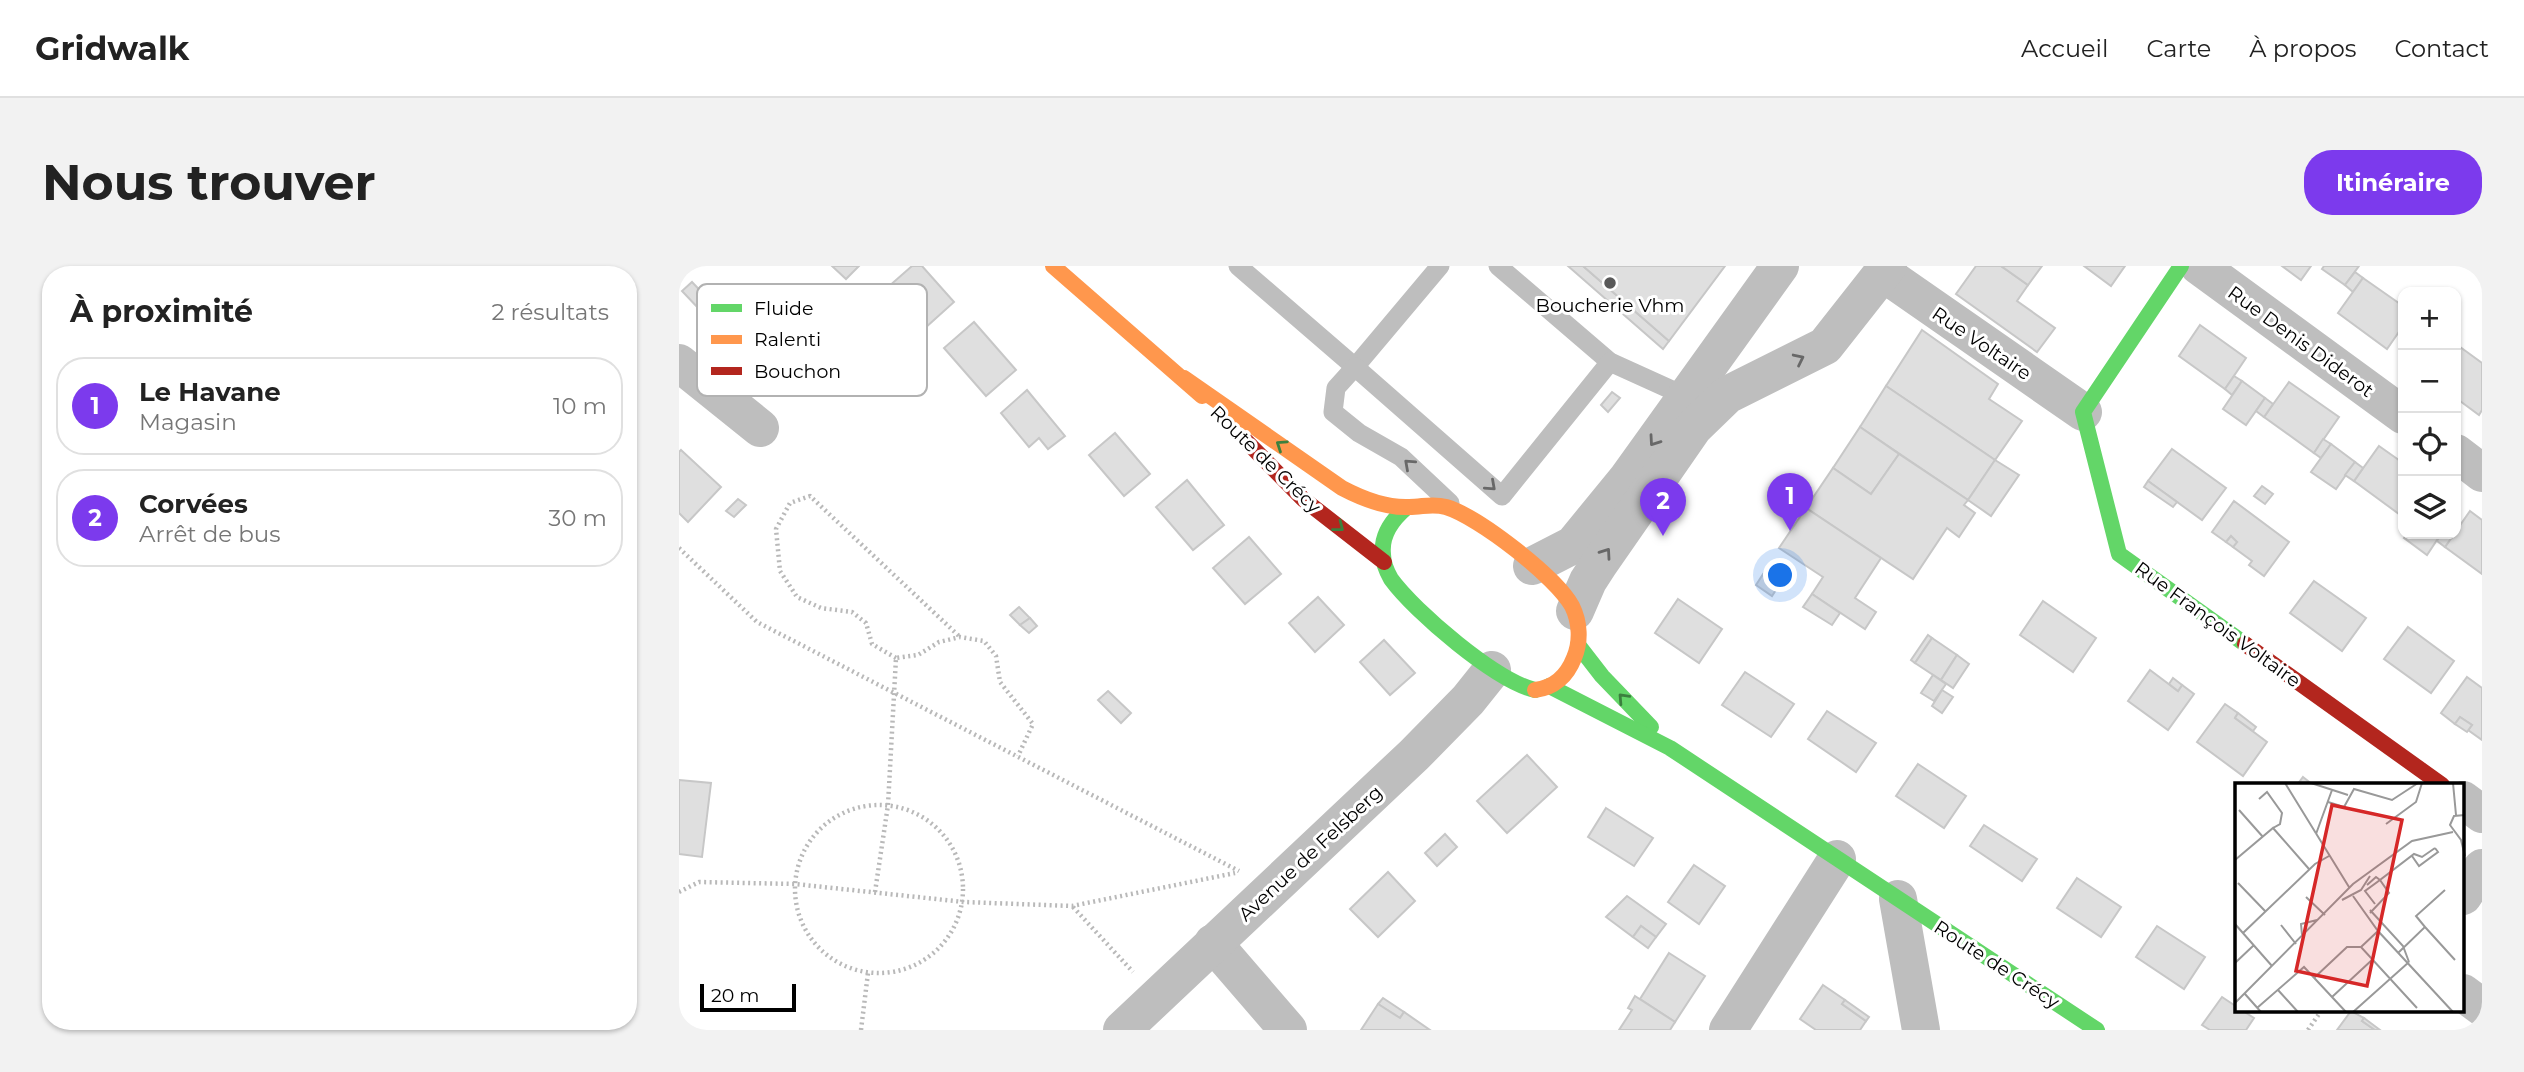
<!DOCTYPE html>
<html lang="fr">
<meta charset="utf-8">
<style>
body{margin:0;font-family:Montserrat,sans-serif;background:#f2f2f2;color:#222}
.controls{position:absolute;right:21px;top:21px;display:grid;overflow:hidden;border-radius:14px;box-shadow:0 2px 5px #0004}
.controls button{width:63px;height:63px;display:grid;place-items:center;padding:0;border:0;border-bottom:2px solid #e0e0e0;background:#fff;color:#222;font:35px sans-serif}
.scale{position:absolute;left:21px;bottom:18px;width:96px;box-sizing:border-box;padding-left:7px;border:4px solid #000;border-top:0;font-size:19px;line-height:24px;white-space:nowrap;color:#000;-webkit-text-stroke:5px #fff;paint-order:stroke}
.you{position:absolute;left:1102px;top:310px;width:24px;height:24px;margin:-18px;border:5px solid #fff;border-radius:50%;background:#1a73e8;box-shadow:0 0 0 10px #1a73e833}
.badge{display:grid;place-items:center;width:46px;height:46px;border-radius:50%;background:#7c3aed;color:#fff;font-size:23px;font-weight:700}
.pin{position:absolute;translate:-50% -58px;filter:drop-shadow(0 2px 4px #0008)}
.pin::after{content:'';position:absolute;top:37px;width:24px;height:21px;background:inherit;clip-path:polygon(0 0,100% 0,50% 100%)}
.list{margin:0;padding:0;list-style:none}
h2{display:flex;justify-content:space-between;align-items:center;height:91px;margin:0;padding:0 28px;font-size:30px}
h2 small{font-size:23px;font-weight:400;color:#767676}
.list li{display:grid;grid-template-columns:46px 1fr auto;gap:21px;align-items:center;box-sizing:border-box;height:98px;margin:0 14px 14px;padding:0 14px;border:2px solid #e0e0e0;border-radius:28px}
.list b{display:block;font-size:26px;white-space:nowrap}
.list p{margin:0;font-size:23px;white-space:nowrap;color:#767676}
.list em{font-size:23px;font-style:normal;color:#767676}
.icon{flex:none;width:38px;height:38px;fill:none;stroke:currentColor;stroke-width:2;stroke-linecap:round;stroke-linejoin:round}
.map{position:relative;flex:none;width:1803px;height:764px;overflow:hidden;border-radius:28px}
header{display:flex;align-items:center;gap:42px;box-sizing:border-box;height:98px;padding:0 35px;background:#fff;border-bottom:2px solid #e0e0e0}
header strong{font-size:33px}
nav{display:flex;gap:38px;margin-inline-start:auto;font-size:24px}
.intro{display:flex;align-items:center;justify-content:space-between;box-sizing:border-box;height:168px;padding:0 42px}
h1{margin:0;font-size:49px}
.button{padding:18px 32px;border-radius:28px;background:#7c3aed;color:#fff;font-size:24px;font-weight:700}
main{display:flex;gap:42px;padding:0 42px}
aside{flex:1;background:#fff;border-radius:28px;box-shadow:0 2px 5px #0004}
.map>svg:first-child{display:block}
.building{fill:#dfdfdf;stroke:#c7c7c7;stroke-width:2}
.lines{fill:none;stroke-linecap:round;stroke-linejoin:round}
.path{stroke:#b9b9b9;stroke-width:4.5;stroke-dasharray:2 3.5;stroke-linecap:butt}
.lane{stroke:#bebebe;stroke-width:19}
.street{stroke:#bebebe;stroke-width:38}
.fast{stroke:#63d668;stroke-width:16}
.slow{stroke:#ff974d;stroke-width:16}
.jam{stroke:#b3261e;stroke-width:16}
.oneway{stroke:#686868}
.oneway2{stroke:#3b803e}
.poi-dot{fill:#595959;stroke:#fff;stroke-width:2.5}
.labels{text-anchor:middle;stroke-width:6;stroke-linejoin:round;paint-order:stroke}
.poi-label{font-size:19px;fill:#000;stroke:#fff}
.street-label{font-size:19px;fill:#000;stroke:#fff}
.inset-road{fill:none;stroke:#999;stroke-width:2}
.view{fill:#d62828;fill-opacity:0.15;stroke:#d62828;stroke-width:3.5}
.inset-edge{fill:none;stroke:#000;stroke-width:3.5}
.key{fill:#fff;stroke:#b2b2b2;stroke-width:2}
.key-label{font-size:19px;fill:#000}
</style>
<header>
<strong>Gridwalk</strong>
<nav><a>Accueil</a><a>Carte</a><a>À propos</a><a>Contact</a></nav>
</header>
<div class="intro"><h1>Nous trouver</h1><a class="button">Itinéraire</a></div>
<main>
<aside>
<h2>À proximité<small>2 résultats</small></h2>
<ul class="list">
<li><span class="badge">1</span><div><b>Le Havane</b><p>Magasin</p></div><em>10 m</em></li>
<li><span class="badge">2</span><div><b>Corvées</b><p>Arrêt de bus</p></div><em>30 m</em></li>
</ul>
</aside>
<div class="map">
<svg width="1803" height="764" viewBox="0 0 1803 764">
<rect width="100%" height="100%" fill="#fff"/>
<g class="building">
<polygon points="153,0 180,0 167,13"/>
<polygon points="233,0 243,0 275,36 246,62 209,21"/>
<polygon points="889,0 904,0 990,75 984,83"/>
<polygon points="904,0 1046,0 990,75"/>
<polygon points="1297,0 1322,0 1349,19 1338,35 1376,62 1358,86 1277,28"/>
<polygon points="1322,0 1363,0 1349,19"/>
<polygon points="1405,0 1446,0 1432,20"/>
<polygon points="1603,0 1632,0 1622,14"/>
<polygon points="1645,0 1680,0 1666,19 1643,3"/>
<polygon points="1676,6 1684,12 1674,26 1666,19"/>
<polygon points="1684,12 1724,40 1724,60 1708,83 1659,47"/>
<polygon points="13,16 32,36 22,45 3,25"/>
<polygon points="295,56 337,104 307,130 265,82"/>
<polygon points="1521,59 1567,92 1546,123 1500,90"/>
<polygon points="1243,64 1319,118 1310,133 1343,155 1316,194 1207,120"/>
<polygon points="1777,78 1803,97 1803,144 1800,149 1777,132"/>
<polygon points="1555,110 1563,115 1553,129 1546,123"/>
<polygon points="1563,115 1586,132 1567,159 1544,143"/>
<polygon points="1610,116 1660,151 1635,187 1585,151"/>
<polygon points="1207,120 1316,194 1289,234 1181,161"/>
<polygon points="348,124 386,170 369,183 360,172 350,181 322,147"/>
<polygon points="933,126 941,132 929,146 922,139"/>
<polygon points="1586,132 1594,138 1585,151 1577,145"/>
<polygon points="1181,161 1220,188 1192,228 1154,202"/>
<polygon points="436,167 471,208 445,230 410,189"/>
<polygon points="1644,173 1652,178 1642,192 1635,187"/>
<polygon points="1652,178 1676,196 1657,223 1632,206"/>
<polygon points="1700,180 1724,197 1724,251 1675,215"/>
<polygon points="1493,183 1547,222 1523,254 1469,215"/>
<polygon points="2,184 42,221 9,256 0,247 0,186"/>
<polygon points="1220,188 1289,234 1285,239 1296,247 1280,271 1268,262 1234,313 1127,242 1154,202 1192,228"/>
<polygon points="1316,194 1340,209 1312,250 1289,234"/>
<polygon points="1676,196 1684,202 1675,215 1666,209"/>
<polygon points="508,214 545,259 514,284 477,241"/>
<polygon points="1469,215 1498,236 1494,241 1465,221"/>
<polygon points="1583,220 1594,228 1586,238 1575,230"/>
<polygon points="59,233 67,239 55,251 47,245"/>
<polygon points="1555,235 1610,276 1585,310 1570,299 1573,295 1554,281 1558,276 1552,270 1547,276 1533,266"/>
<polygon points="1127,242 1202,292 1176,332 1197,346 1186,363 1133,328 1144,311 1100,282"/>
<polygon points="1791,245 1803,254 1803,308 1766,281"/>
<polygon points="1728,268 1762,268 1748,289 1725,272"/>
<polygon points="1762,268 1775,268 1766,281 1758,275"/>
<polygon points="1552,270 1558,276 1554,281 1547,276"/>
<polygon points="570,271 602,308 566,338 534,302"/>
<polygon points="1090,299 1106,310 1093,330 1077,319"/>
<polygon points="1635,315 1687,352 1663,385 1611,347"/>
<polygon points="1133,328 1161,347 1153,359 1124,341"/>
<polygon points="639,331 665,359 636,386 610,357"/>
<polygon points="999,333 1043,363 1020,397 976,367"/>
<polygon points="1364,335 1417,372 1394,406 1341,369"/>
<polygon points="340,341 351,352 341,359 331,349"/>
<polygon points="351,352 358,360 350,367 341,359"/>
<polygon points="1729,361 1775,395 1752,427 1705,393"/>
<polygon points="1249,369 1253,372 1236,397 1232,394"/>
<polygon points="1253,372 1278,389 1262,414 1236,397"/>
<polygon points="705,374 736,407 711,429 681,396"/>
<polygon points="1278,389 1290,398 1274,422 1262,414"/>
<polygon points="1471,404 1499,425 1503,419 1515,428 1489,464 1449,435"/>
<polygon points="1066,406 1115,438 1092,471 1043,439"/>
<polygon points="1254,409 1267,418 1255,435 1242,427"/>
<polygon points="1788,411 1803,422 1803,474 1789,464 1793,459 1781,451 1776,458 1762,447"/>
<polygon points="1494,412 1503,419 1499,425 1490,418"/>
<polygon points="1263,424 1274,431 1263,447 1253,440"/>
<polygon points="429,425 452,447 442,457 419,434"/>
<polygon points="1546,438 1559,447 1556,452 1588,476 1564,510 1518,476"/>
<polygon points="1148,445 1197,477 1177,506 1129,473"/>
<polygon points="1559,447 1577,461 1574,465 1556,452"/>
<polygon points="1781,451 1793,459 1788,466 1776,458"/>
<polygon points="848,489 878,521 828,567 798,535"/>
<polygon points="1239,498 1287,530 1265,562 1217,530"/>
<polygon points="1624,511 1634,519 1618,519"/>
<polygon points="0,514 32,517 23,591 0,588"/>
<polygon points="927,542 974,572 955,600 909,571"/>
<polygon points="1305,559 1358,593 1343,615 1291,580"/>
<polygon points="766,568 778,581 758,600 746,587"/>
<polygon points="1015,599 1046,620 1020,658 989,636"/>
<polygon points="709,606 736,635 699,671 671,643"/>
<polygon points="1398,612 1442,641 1422,671 1378,642"/>
<polygon points="948,630 987,658 977,671 962,660 954,671 927,651"/>
<polygon points="962,660 977,671 969,682 954,671"/>
<polygon points="1478,660 1526,691 1505,723 1457,691"/>
<polygon points="990,687 1026,710 996,756 961,733"/>
<polygon points="1144,719 1166,734 1163,738 1187,755 1181,764 1137,764 1121,753"/>
<polygon points="956,730 996,756 991,764 940,764 953,744 949,742"/>
<polygon points="1543,731 1558,741 1558,745 1564,745 1575,752 1567,764 1531,764 1523,759"/>
<polygon points="704,732 725,746 721,752 699,738"/>
<polygon points="1166,734 1190,751 1187,755 1163,738"/>
<polygon points="699,738 721,752 725,746 751,764 682,764"/>
<polygon points="1672,745 1685,752 1683,755 1696,764 1658,764"/>
<polygon points="1685,752 1701,764 1696,764 1683,755"/>
</g>
<g class="lines">
<g class="path">
<polyline points="0,282 78,356 560,605"/>
<polyline points="217,392 193,378 187,357 173,346 142,342 118,331 101,305 97,263 111,237 131,230 281,371"/>
<circle cx="200" cy="623" r="84"/>
<polyline points="0,626 20,616 116,618 285,636 393,640 556,607"/>
<polyline points="196,626 209,539 217,392 239,389 260,376 281,371 305,375 317,390 321,416 354,458 339,490"/>
<polyline points="394,641 454,706"/>
<polyline points="182,764 189,707"/>
<polyline points="1629,764 1642,745"/>
</g>
<g class="lane">
<polyline points="559,0 676,101 761,0"/>
<polyline points="819,0 931,96 1006,130 1013,130"/>
<polyline points="771,237 722,191 680,167 654,146 657,122 676,101 823,230 931,96"/>
</g>
<g class="street">
<polyline points="1520,0 1724,149"/>
<polyline points="1204,7 1404,146"/>
<polyline points="0,97 81,162"/>
<polyline points="1777,187 1803,207"/>
<polyline points="853,300 894,279 948,213 1101,0"/>
<polyline points="896,345 909,315 920,298 1015,161 1048,129 1146,80 1209,0"/>
<polyline points="1784,534 1803,548"/>
<polyline points="1784,630 1803,602"/>
<polyline points="1219,633 1242,764"/>
<polyline points="534,677 609,764"/>
<polyline points="1784,727 1803,741"/>
<polyline points="443,764 735,489 789,434 813,404"/>
<polyline points="1049,764 1158,593"/>
</g>
<g class="fast">
<polyline points="1502,0 1404,146 1440,288 1566,378"/>
<path d="M 727,242 C 713,254 702,269 704,288 C 704,296 708,306 712,313 C 736,346 817,415 856,424"/>
<polyline points="899,379 923,410 972,461"/>
<polyline points="870,420 991,482 1418,764"/>
</g>
<g class="slow">
<polyline points="374,0 523,130"/>
<path d="M 505,112 L 663,222 C 682,232 708,242 730,241 C 744,241 753,237 767,241 C 800,251 877,311 893,340 C 901,356 902,376 895,392 C 888,410 875,422 856,424"/>
</g>
<g class="jam">
<polyline points="567,175 624,233 705,296"/>
<polyline points="1566,378 1763,519"/>
</g>
</g>
<defs><path id="oneway-chevron" d="M-2-3.5L2.5 0L-2 3.5" fill="none" stroke-width="1.6" stroke-linecap="round" stroke-linejoin="round" transform="scale(1.75)"/></defs>
<g class="oneway">
<use href="#oneway-chevron" transform="translate(1120 93) rotate(-26)"/>
<use href="#oneway-chevron" transform="translate(975 175) rotate(125)"/>
<use href="#oneway-chevron" transform="translate(730 198) rotate(-138)"/>
<use href="#oneway-chevron" transform="translate(812 220) rotate(42)"/>
<use href="#oneway-chevron" transform="translate(927 287) rotate(-55)"/>
</g>
<g class="oneway2">
<use href="#oneway-chevron" transform="translate(602 179) rotate(-146)"/>
<use href="#oneway-chevron" transform="translate(660 261) rotate(38)"/>
<use href="#oneway-chevron" transform="translate(944 432) rotate(-133)"/>
</g>
<circle class="poi-dot" cx="931" cy="17" r="7"/>
<g class="labels">
<g class="poi-label">
<text x="931" y="46">Boucherie Vhm</text>
</g>
<g class="street-label">
<text transform="translate(1622 75) rotate(36)" y="7">Rue Denis Diderot</text>
<text transform="translate(1303 77) rotate(34)" y="7">Rue Voltaire</text>
<text transform="translate(587 193) rotate(44)" y="7">Route de Crécy</text>
<text transform="translate(1539 358) rotate(36)" y="7">Rue François Voltaire</text>
<text transform="translate(631 587) rotate(-43)" y="7">Avenue de Felsberg</text>
<text transform="translate(1318 698) rotate(33)" y="7">Route de Crécy</text>
</g>
</g>
<g transform="translate(1556 517)">
<rect width="229" height="229" fill="#fff"/>
<path class="inset-road" d="M 50,0 L 114,104M 76,0 L 113,12M 218,0 L 221,32M 24,16 L 32,9 L 47,30 L 45,41 L 38,45M 93,19 L 109,24 L 119,6 L 157,17 L 183,0M 4,27 L 28,54M 230,32 L 219,33 L 215,42 L 226,57 L 230,73M 151,41 L 181,19 L 187,0M 81,51 L 97,7M 177,73 L 184,83 L 203,69 L 200,65M 0,77 L 38,45 L 74,86M 3,100 L 31,129M 132,102 L 141,94 L 145,97 L 130,108 L 140,121M 118,113 L 143,148 L 218,229M 71,114 L 90,132M 107,117 L 126,107 L 135,93M 135,127 L 168,163 L 174,179M 135,130 L 154,110 L 145,97 L 179,71 L 187,74 L 200,65M 0,141 L 37,183M 46,142 L 61,161M 190,144 L 220,177M 8,150 L 80,81 L 94,73M 67,152 L 66,141 L 82,137M 126,164 L 143,148M 163,170 L 190,144 L 181,133 L 210,107M 0,180 L 19,162M 79,195 L 112,164 L 126,164 L 182,225M 43,207 L 63,229M 10,211 L 26,229M 97,214 L 138,176M 0,220 L 118,101 L 177,58 L 218,49M 22,225 L 69,184 L 111,229M 118,229 L 174,179"/>
<path class="view" d="M 97,22 L 167,37 L 132,203 L 61,188 Z"/>
<rect width="229" height="229" class="inset-edge"/>
</g>
<rect x="18" y="18" width="230" height="112" rx="10" class="key"/>
<rect x="32" y="38" width="31" height="8" fill="#63d668"/>
<rect x="32" y="69" width="31" height="9" fill="#ff974d"/>
<rect x="32" y="101" width="31" height="8" fill="#b3261e"/>
<g class="key-label">
<text x="75" y="49">Fluide</text>
<text x="75" y="80">Ralenti</text>
<text x="75" y="112">Bouchon</text>
</g>
</svg>
<div class="controls">
<button>+</button>
<button>−</button>
<button><svg class="icon" aria-label="locate" viewBox="0 0 24 24"><circle cx="12" cy="12" r="6"/><path d="M12 2v4M12 18v4M2 12h4M18 12h4"/></svg></button>
<button><svg class="icon" aria-label="layers" viewBox="0 0 24 24"><path d="M12 4l9 5-9 5-9-5zM3 14l9 5 9-5"/></svg></button>
</div>
<div class="scale">20 m</div>
<div class="you"></div>
<div class="pin badge" style="left:1111px;top:265px">1</div>
<div class="pin badge" style="left:984px;top:270px">2</div>
</div>
</main>
